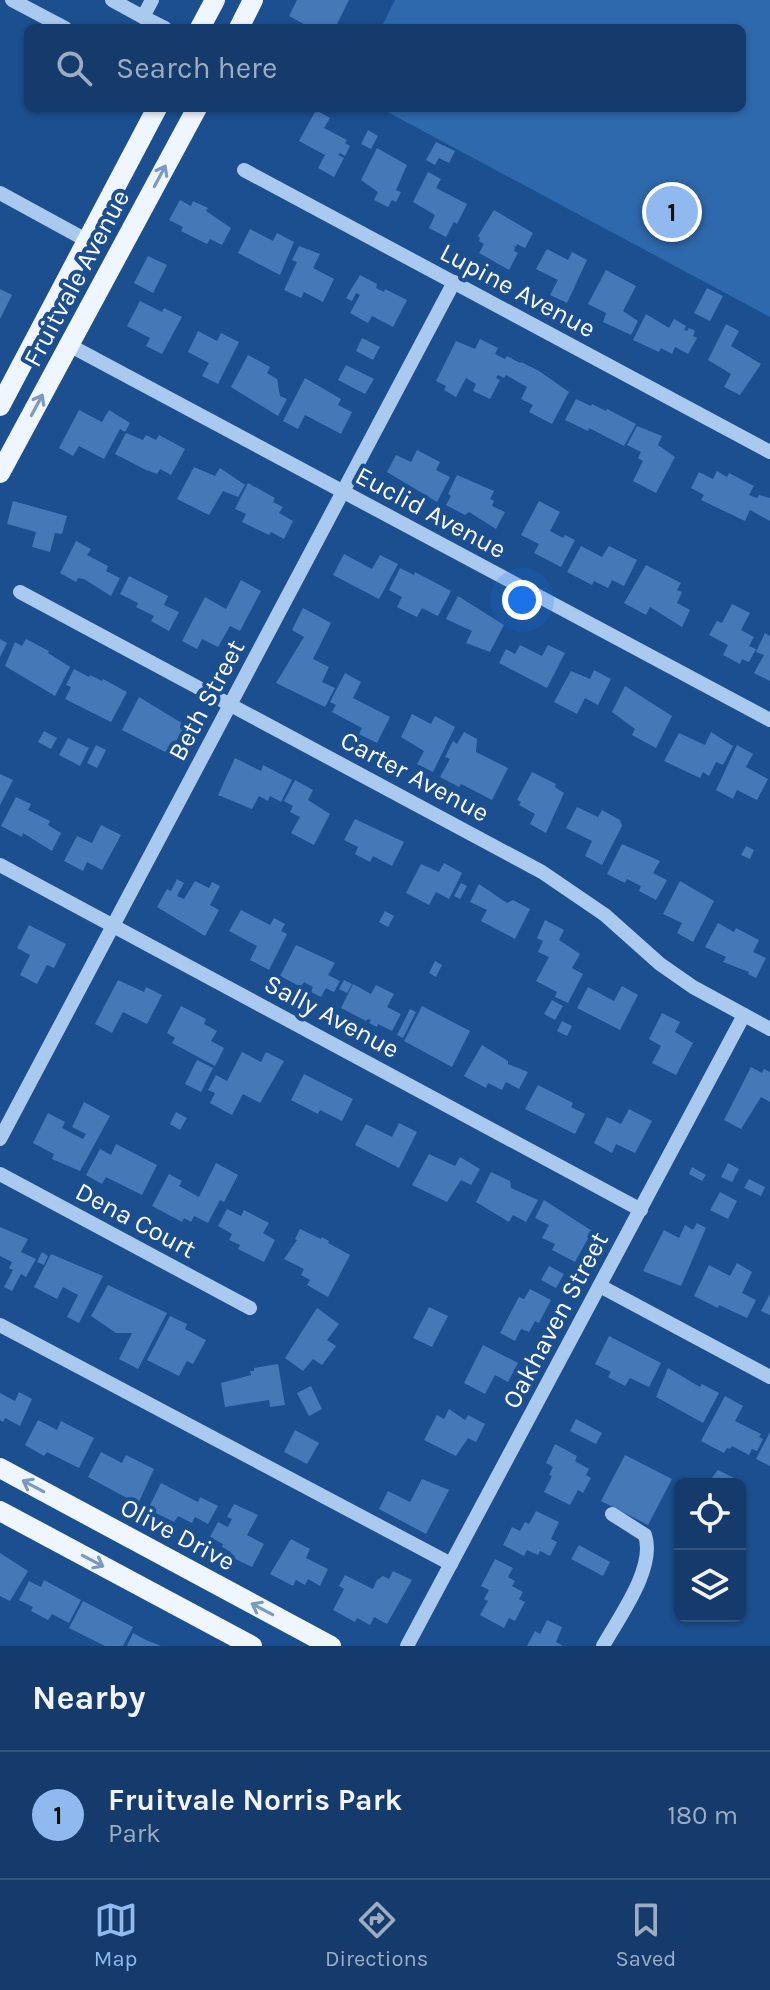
<!DOCTYPE html>
<style>
body{margin:0;font-family:Karla,sans-serif;background:#1d4271;color:#f1f3f6}
.controls{position:absolute;right:24px;bottom:24px;display:grid;overflow:hidden;border-radius:12px;box-shadow:0 2px 6px #0004}
.controls button{width:72px;height:72px;display:grid;place-items:center;padding:0;border:0;border-bottom:2px solid #33557e;background:#143b6b;color:#f1f3f6;font:40px sans-serif}
.you{position:absolute;left:522px;top:600px;width:28px;height:28px;margin:-20px;border:6px solid #fff;border-radius:50%;background:#1a73e8;box-shadow:0 0 0 12px #1a73e833}
.badge{display:grid;place-items:center;width:52px;height:52px;border-radius:50%;background:#90b9f0;color:#111;font-size:26px;font-weight:700}
.pin{position:absolute;translate:-50% -50%;border:4px solid #fff;box-shadow:0 2px 8px #0006}
.list{margin:0;padding:0;list-style:none}
h2{display:flex;justify-content:space-between;align-items:center;height:104px;margin:0;padding:0 32px;font-size:34px}
h2 small{font-size:26px;font-weight:400;color:#9dadc1}
.list li{display:grid;grid-template-columns:52px 1fr auto;gap:24px;align-items:center;box-sizing:border-box;height:128px;padding:0 32px;border-top:2px solid #33557e}
.list b{display:block;font-size:30px;white-space:nowrap}
.list p{margin:0;font-size:26px;white-space:nowrap;color:#9dadc1}
.list em{font-size:26px;font-style:normal;color:#9dadc1}
.icon{flex:none;width:44px;height:44px;fill:none;stroke:currentColor;stroke-width:2;stroke-linecap:round;stroke-linejoin:round}
.map{position:relative;flex:none;width:770px;height:1646px;overflow:hidden}
.search{position:absolute;background:#143b6b;box-shadow:0 2px 6px #0004;left:24px;right:24px;top:24px;height:88px;display:flex;align-items:center;gap:20px;box-sizing:border-box;padding:0 28px;border-radius:12px;color:#9dadc1;font-size:30px}
.sheet{height:232px;background:#143b6b}
nav{display:flex;justify-content:space-around;align-items:center;box-sizing:border-box;height:112px;border-top:2px solid #33557e;background:#143b6b;font-size:22px;color:#9dadc1}
nav a{display:grid;justify-items:center;gap:4px}
nav .on{color:#90b9f0}
.map>svg:first-child{display:block}
.green{fill:#2e69ad}
.building{fill:#4478b7}
.lines{fill:none;stroke-linecap:round;stroke-linejoin:round}
.minor{stroke:#a9c9ee;stroke-width:14}
.major{stroke:#f0f6ff;stroke-width:20}
.oneway{stroke:#7b9ac1}
.labels{text-anchor:middle;stroke-width:8;stroke-linejoin:round;paint-order:stroke}
.street-label{font-size:26px;fill:#fff;stroke:#1b4f8f}
</style>
<div class="map">
<svg width="770" height="1646" viewBox="0 0 770 1646">
<rect width="100%" height="100%" fill="#1b4f8f"/>
<polygon class="green" points="395,0 770,0 770,317 380,108 742,108 742,28 381,28"/>
<g class="building">
<polygon points="297,0 349,0 335,28 311,28 289,16"/>
<polygon points="316,110 330,118 324,128 347,140 345,143 350,146 345,156 340,153 338,155 344,158 334,177 318,168 325,155 299,141"/>
<polygon points="368,130 378,136 371,149 361,144"/>
<polygon points="436,142 455,151 449,163 439,158 435,165 426,160"/>
<polygon points="377,148 407,165 396,190 401,192 396,202 392,200 388,207 374,200 378,192 361,180"/>
<polygon points="428,172 441,179 436,188 467,204 457,224 454,222 446,237 429,228 435,215 413,202"/>
<polygon points="180,200 191,206 193,201 208,208 206,211 231,228 222,245 210,239 207,244 181,231 183,227 169,220"/>
<polygon points="494,210 533,233 525,248 517,244 516,247 513,245 515,248 514,251 518,253 509,270 479,253 484,244 479,241 480,238 478,236"/>
<polygon points="250,229 273,241 277,233 294,242 280,275 238,253"/>
<polygon points="299,246 320,254 313,268 334,279 323,302 304,292 301,298 284,290 297,262 292,260"/>
<polygon points="547,249 568,260 572,252 587,260 567,303 550,295 558,280 536,269"/>
<polygon points="148,256 167,265 153,293 134,283"/>
<polygon points="606,270 636,286 623,311 638,321 631,335 603,322 606,313 588,304"/>
<polygon points="360,275 377,284 376,288 384,292 385,289 407,300 393,327 372,316 368,323 350,313 360,295 356,293 352,301 346,298"/>
<polygon points="707,288 723,296 710,321 694,313"/>
<polygon points="0,289 12,295 0,319"/>
<polygon points="140,301 162,312 164,308 182,317 162,354 146,346 150,338 127,326"/>
<polygon points="646,314 669,328 674,319 686,326 684,330 687,331 689,328 695,331 693,336 697,338 688,354 675,347 672,354 661,348 659,352 633,340"/>
<polygon points="726,324 739,331 731,346 761,364 740,395 724,387 731,374 708,360"/>
<polygon points="198,331 217,341 221,333 239,342 218,384 202,376 209,363 188,352"/>
<polygon points="362,338 380,347 373,360 356,351"/>
<polygon points="480,339 498,348 495,354 505,359 507,356 520,363 521,362 539,371 569,392 552,424 529,412 533,405 521,399 527,387 506,375 504,378 498,375 496,378 500,380 490,399 473,391 476,384 466,378 456,397 444,390 446,386 436,381 456,341 475,349"/>
<polygon points="248,355 270,367 267,373 277,379 280,396 287,399 278,416 231,387"/>
<polygon points="346,365 374,379 365,394 338,380"/>
<polygon points="305,378 341,399 338,405 352,412 341,434 305,415 298,429 283,421"/>
<polygon points="576,399 591,406 592,404 606,411 607,409 636,424 624,446 589,428 588,431 565,420"/>
<polygon points="79,410 102,422 109,410 130,423 125,432 120,429 104,459 79,446 73,456 59,448"/>
<polygon points="637,426 662,436 658,445 675,457 656,493 633,481 643,461 638,458 641,452 627,445"/>
<polygon points="126,433 143,440 146,435 156,440 159,435 185,449 171,475 160,469 157,474 144,469 115,454"/>
<polygon points="417,450 440,462 436,470 450,477 437,502 387,472 396,455 411,462"/>
<polygon points="194,467 215,476 220,468 245,485 238,497 223,491 209,515 177,499"/>
<polygon points="717,471 727,477 729,473 754,486 749,495 757,498 759,495 770,498 770,521 750,510 745,521 701,500 704,495 691,488 699,472 713,479"/>
<polygon points="457,475 494,491 490,499 494,501 492,506 505,512 496,529 469,512 465,515 446,505 451,496 448,494"/>
<polygon points="248,483 275,498 273,502 283,507 279,513 293,521 284,539 271,532 269,535 242,522 246,514 235,509"/>
<polygon points="13,501 67,516 62,534 55,533 50,552 32,547 36,532 7,524"/>
<polygon points="539,501 560,512 550,531 563,538 565,535 575,540 561,567 534,553 539,544 521,535"/>
<polygon points="76,541 91,549 87,555 108,566 106,571 120,578 111,596 84,579 78,578 76,582 60,573"/>
<polygon points="581,546 602,557 609,546 637,560 624,586 612,580 608,588 594,581 592,585 567,572"/>
<polygon points="344,554 372,569 380,555 398,564 379,599 333,575"/>
<polygon points="646,565 681,583 677,590 682,592 677,603 690,610 682,627 650,607 646,615 624,603"/>
<polygon points="400,568 414,575 415,572 451,591 438,616 422,608 417,617 397,607 402,597 389,590"/>
<polygon points="129,576 168,596 164,605 179,612 169,631 151,621 154,616 136,607 138,603 120,594"/>
<polygon points="241,580 261,591 240,631 230,626 218,647 202,639 197,649 182,641 205,597 226,609"/>
<polygon points="458,596 504,625 490,652 466,643 472,631 446,619"/>
<polygon points="732,604 750,613 741,630 754,637 749,646 756,649 749,662 742,659 740,664 723,655 728,645 709,635 717,621 722,623"/>
<polygon points="303,608 331,623 313,659 329,667 322,682 335,688 325,707 276,683 304,637 292,630"/>
<polygon points="765,633 770,636 770,681 754,673 764,655 756,652"/>
<polygon points="0,639 7,643 0,657"/>
<polygon points="26,639 49,651 48,653 70,667 55,696 5,666 15,642 22,646"/>
<polygon points="520,645 542,656 548,645 565,653 547,688 499,663 506,649 515,654"/>
<polygon points="74,669 89,677 90,675 102,681 103,679 127,692 111,722 65,699 71,687 66,685"/>
<polygon points="594,670 611,679 598,705 585,698 577,714 554,702 571,671 590,679"/>
<polygon points="345,673 361,682 353,698 390,717 377,743 359,734 362,728 332,712 336,705 330,702"/>
<polygon points="625,686 672,716 656,748 632,735 635,729 612,712"/>
<polygon points="139,697 185,725 169,754 122,730"/>
<polygon points="412,714 431,724 435,716 455,727 433,772 417,764 424,751 401,737"/>
<polygon points="44,731 57,738 51,749 38,742"/>
<polygon points="464,732 477,739 476,752 508,768 492,800 461,784 459,787 440,777 450,759 445,757 453,741 457,744"/>
<polygon points="711,732 733,746 723,765 716,762 709,776 703,772 700,778 664,761 679,733 705,745"/>
<polygon points="68,738 89,748 80,766 59,755"/>
<polygon points="96,745 106,750 97,768 87,763"/>
<polygon points="737,745 753,754 746,767 768,779 757,800 737,790 733,799 716,790"/>
<polygon points="235,758 261,771 263,765 292,780 281,802 270,796 268,801 259,796 252,809 218,795"/>
<polygon points="532,772 556,784 555,787 564,793 546,833 530,824 535,814 519,805 521,802 517,800"/>
<polygon points="0,774 13,780 0,805"/>
<polygon points="295,780 313,790 308,800 330,814 314,845 291,833 300,817 290,812 293,806 284,801"/>
<polygon points="16,797 31,804 28,810 50,821 48,825 61,833 52,851 23,833 22,837 1,826"/>
<polygon points="577,807 598,817 602,810 620,820 622,826 602,865 585,856 592,841 566,828"/>
<polygon points="355,819 404,842 392,866 373,856 370,862 355,854 358,847 344,840"/>
<polygon points="101,825 121,835 102,870 87,862 83,871 64,861 77,836 92,843"/>
<polygon points="622,844 660,861 653,873 667,880 656,900 639,891 641,886 627,879 625,883 607,874"/>
<polygon points="746,846 754,850 750,859 741,855"/>
<polygon points="444,863 462,873 449,899 436,892 429,905 406,893 421,864 439,872"/>
<polygon points="177,879 184,883 177,896 184,899 195,881 209,888 212,882 220,886 210,905 219,910 205,936 157,907 167,889 171,891"/>
<polygon points="680,881 714,901 693,942 677,933 682,923 663,914"/>
<polygon points="461,883 467,886 460,899 454,896"/>
<polygon points="479,884 507,903 513,900 530,909 515,939 481,921 487,910 470,902"/>
<polygon points="241,910 270,925 274,918 285,924 281,931 287,934 269,970 250,960 257,946 229,931"/>
<polygon points="385,911 394,916 388,927 379,922"/>
<polygon points="545,920 564,930 559,940 580,954 572,968 583,974 568,1003 555,997 557,992 536,981 549,957 538,952 543,941 537,938"/>
<polygon points="718,923 734,932 736,928 759,940 753,952 766,958 756,978 748,974 749,972 723,962 726,957 705,947"/>
<polygon points="29,925 66,944 54,968 47,965 37,984 20,975 30,955 17,948"/>
<polygon points="296,945 335,963 328,975 340,981 334,992 326,988 321,997 311,992 313,987 304,982 301,987 280,976"/>
<polygon points="435,961 442,965 436,977 429,973"/>
<polygon points="118,980 144,992 146,987 162,995 147,1024 123,1012 112,1033 95,1024"/>
<polygon points="344,980 352,984 347,993 339,989"/>
<polygon points="353,984 371,994 376,985 394,994 387,1007 401,1014 392,1031 378,1024 377,1027 369,1023 371,1020 368,1019 366,1021 341,1008"/>
<polygon points="622,986 638,995 620,1030 577,1008 588,987 614,1001"/>
<polygon points="552,1000 563,1006 555,1020 544,1014"/>
<polygon points="181,1006 206,1019 204,1024 217,1031 211,1041 224,1048 215,1066 172,1043 175,1038 167,1033"/>
<polygon points="422,1006 470,1031 452,1067 404,1041"/>
<polygon points="410,1009 416,1012 403,1038 397,1035"/>
<polygon points="662,1013 680,1022 675,1032 693,1043 676,1075 652,1063 661,1046 649,1039"/>
<polygon points="562,1021 572,1026 567,1036 557,1031"/>
<polygon points="482,1045 508,1061 508,1064 528,1072 519,1089 506,1082 502,1090 488,1083 486,1088 464,1076"/>
<polygon points="242,1052 261,1062 266,1052 284,1061 260,1103 243,1094 232,1115 210,1103 215,1093 208,1090 216,1075 227,1081"/>
<polygon points="197,1060 213,1068 201,1092 185,1084"/>
<polygon points="751,1067 762,1073 764,1069 770,1072 770,1102 761,1097 741,1129 724,1120"/>
<polygon points="304,1074 353,1099 342,1121 320,1110 318,1114 291,1100"/>
<polygon points="538,1085 573,1103 571,1107 585,1114 575,1134 525,1109"/>
<polygon points="84,1102 110,1116 80,1171 52,1159 54,1154 33,1143 48,1113 65,1122 62,1128 83,1139 86,1134 72,1127"/>
<polygon points="629,1109 652,1121 635,1153 616,1144 612,1153 594,1143 607,1117 621,1124"/>
<polygon points="176,1112 187,1118 180,1130 170,1124"/>
<polygon points="399,1123 417,1132 399,1168 355,1145 366,1124 392,1137"/>
<polygon points="116,1144 157,1165 142,1195 106,1177 102,1184 86,1175 100,1149 111,1155"/>
<polygon points="429,1154 455,1166 460,1157 480,1169 471,1185 461,1180 447,1202 412,1185"/>
<polygon points="216,1163 238,1175 224,1202 220,1200 208,1223 194,1216 191,1222 184,1218 182,1222 152,1206 169,1174 182,1181 179,1186 199,1197"/>
<polygon points="728,1163 739,1169 732,1182 721,1177"/>
<polygon points="692,1167 706,1175 702,1181 689,1174"/>
<polygon points="491,1172 510,1181 511,1188 538,1200 526,1222 513,1215 509,1222 476,1202"/>
<polygon points="749,1179 765,1187 761,1196 744,1188"/>
<polygon points="720,1192 737,1201 728,1219 710,1210"/>
<polygon points="544,1200 592,1231 575,1262 552,1250 555,1244 542,1238 549,1225 535,1218"/>
<polygon points="227,1209 241,1216 244,1210 269,1223 263,1233 275,1240 264,1262 238,1249 240,1245 229,1240 232,1234 218,1226"/>
<polygon points="697,1223 706,1228 681,1286 643,1271 664,1230 679,1238 685,1225 693,1230"/>
<polygon points="0,1227 28,1239 21,1252 36,1259 26,1277 21,1274 12,1291 4,1287 13,1270 9,1268 12,1262 0,1256"/>
<polygon points="300,1229 321,1239 322,1237 329,1241 328,1243 350,1255 328,1297 307,1285 310,1280 301,1275 304,1269 284,1259 297,1240 295,1239"/>
<polygon points="42,1252 48,1256 44,1265 37,1262"/>
<polygon points="51,1254 103,1276 79,1323 67,1317 78,1295 63,1287 57,1299 34,1287"/>
<polygon points="737,1263 752,1272 742,1293 756,1300 747,1318 719,1305 718,1308 694,1296 709,1265 730,1276"/>
<polygon points="549,1266 564,1274 556,1288 541,1280"/>
<polygon points="108,1285 167,1313 138,1369 119,1359 132,1333 116,1333 91,1316"/>
<polygon points="530,1289 551,1300 539,1323 535,1321 529,1332 521,1329 515,1341 500,1333 519,1297 524,1299"/>
<polygon points="770,1294 770,1315 761,1311"/>
<polygon points="429,1307 448,1316 432,1347 413,1338"/>
<polygon points="317,1308 339,1324 327,1340 336,1346 322,1365 313,1359 303,1371 285,1358"/>
<polygon points="170,1316 187,1324 185,1329 206,1340 193,1364 187,1361 179,1376 147,1360"/>
<polygon points="609,1336 661,1363 649,1387 630,1378 625,1386 608,1377 611,1372 595,1364"/>
<polygon points="483,1345 518,1363 508,1382 495,1375 485,1394 464,1383"/>
<polygon points="278,1364 285,1405 270,1407 269,1400 225,1407 221,1383 251,1375 250,1371 254,1371 254,1368"/>
<polygon points="668,1368 700,1387 702,1384 719,1393 703,1423 656,1397"/>
<polygon points="311,1386 322,1409 309,1416 297,1393"/>
<polygon points="19,1392 32,1399 20,1426 5,1418 3,1422 0,1420 0,1393 15,1401"/>
<polygon points="725,1396 743,1406 735,1421 761,1434 759,1437 763,1439 757,1451 752,1449 749,1455 732,1446 730,1449 727,1448 724,1453 701,1441"/>
<polygon points="449,1409 465,1420 468,1415 485,1424 476,1442 468,1438 456,1456 424,1440 437,1415 444,1419"/>
<polygon points="576,1419 602,1433 596,1444 570,1431"/>
<polygon points="38,1420 57,1430 61,1421 94,1438 79,1468 47,1452 44,1456 25,1445"/>
<polygon points="295,1430 319,1443 307,1464 284,1452"/>
<polygon points="770,1432 770,1466 756,1459"/>
<polygon points="555,1444 577,1456 575,1461 589,1469 586,1475 591,1478 583,1493 578,1490 570,1505 544,1492 552,1476 549,1475 553,1467 546,1463"/>
<polygon points="101,1452 122,1463 126,1455 154,1469 138,1504 88,1477"/>
<polygon points="625,1455 672,1479 648,1525 601,1501"/>
<polygon points="718,1470 740,1481 738,1484 707,1484"/>
<polygon points="422,1479 449,1490 426,1534 379,1509 388,1491 410,1502"/>
<polygon points="161,1483 198,1502 200,1497 218,1506 208,1524 195,1517 192,1523 178,1516 174,1522 148,1509"/>
<polygon points="234,1504 258,1515 247,1535 264,1544 252,1567 229,1556 231,1552 222,1547 223,1544 210,1537 218,1522 228,1527 232,1519 227,1517"/>
<polygon points="536,1511 559,1522 551,1539 557,1542 550,1556 540,1551 538,1555 527,1550 524,1556 503,1545 512,1527 520,1531 525,1522 529,1524"/>
<polygon points="291,1539 310,1549 306,1558 328,1569 320,1586 308,1579 305,1585 296,1580 293,1586 270,1574"/>
<polygon points="579,1545 610,1562 603,1576 571,1559"/>
<polygon points="0,1553 28,1571 10,1601 0,1596"/>
<polygon points="495,1559 513,1568 508,1577 515,1581 512,1586 523,1592 519,1599 525,1602 515,1621 509,1618 504,1628 480,1615 488,1601 484,1599 489,1590 481,1586"/>
<polygon points="393,1571 412,1580 387,1624 374,1617 370,1625 357,1618 355,1622 333,1610 344,1589 339,1586 345,1575 373,1589 377,1580 383,1576 389,1579"/>
<polygon points="44,1580 81,1600 69,1623 52,1614 48,1620 31,1611 33,1607 19,1600 29,1581 41,1587"/>
<polygon points="83,1601 133,1627 123,1646 105,1646 69,1628"/>
<polygon points="547,1620 562,1627 556,1642 563,1646 527,1646 535,1631 540,1634"/>
<polygon points="133,1633 146,1640 161,1646 127,1646"/>
</g>
<g class="lines">
<g class="minor">
<polyline points="12,0 65,28"/>
<polyline points="112,0 143,17"/>
<polyline points="152,0 143,17 165,28"/>
<polyline points="244,170 770,452"/>
<polyline points="0,193 86,240"/>
<polyline points="69,345 770,720"/>
<polyline points="20,592 542,872 605,915 660,964 693,987 770,1029"/>
<polyline points="0,865 641,1210"/>
<polyline points="0,1139 454,282"/>
<polyline points="0,1174 250,1308"/>
<polyline points="600,1286 770,1377"/>
<polyline points="0,1325 451,1564"/>
<polyline points="407,1646 744,1015"/>
<path d="M 603,1646 C 619,1617 656,1568 645,1535 L 612,1514"/>
</g>
<g class="major">
<polyline points="200,28 215,0"/>
<polyline points="239,28 253,0"/>
<polyline points="0,406 157,108"/>
<polyline points="0,473 197,108"/>
<polyline points="0,1468 331,1646"/>
<polyline points="0,1511 252,1646"/>
</g>
</g>
<defs><path id="oneway-shaft" d="M-6 0H5M1.5-3L5.5 0L1.5 3" fill="none" stroke-width="1.6" stroke-linecap="round" stroke-linejoin="round" transform="scale(2)"/></defs>
<g class="oneway">
<use href="#oneway-shaft" transform="translate(160 176) rotate(-62)"/>
<use href="#oneway-shaft" transform="translate(37 405) rotate(-62)"/>
<use href="#oneway-shaft" transform="translate(33 1486) rotate(-152)"/>
<use href="#oneway-shaft" transform="translate(93 1561) rotate(28)"/>
<use href="#oneway-shaft" transform="translate(262 1609) rotate(-152)"/>
</g>
<g class="labels">
<g class="street-label">
<text transform="translate(76 278) rotate(-62)" y="9">Fruitvale Avenue</text>
<text transform="translate(518 290) rotate(28)" y="9">Lupine Avenue</text>
<text transform="translate(431 512) rotate(28)" y="9">Euclid Avenue</text>
<text transform="translate(206 700) rotate(-62)" y="9">Beth Street</text>
<text transform="translate(415 776) rotate(28)" y="9">Carter Avenue</text>
<text transform="translate(332 1016) rotate(28)" y="9">Sally Avenue</text>
<text transform="translate(136 1220) rotate(28)" y="9">Dena Court</text>
<text transform="translate(555 1320) rotate(-62)" y="9">Oakhaven Street</text>
<text transform="translate(178 1534) rotate(28)" y="9">Olive Drive</text>
</g>
</g>
</svg>
<div class="controls">
<button><svg class="icon" aria-label="locate" viewBox="0 0 24 24"><circle cx="12" cy="12" r="6"/><path d="M12 2v4M12 18v4M2 12h4M18 12h4"/></svg></button>
<button><svg class="icon" aria-label="layers" viewBox="0 0 24 24"><path d="M12 4l9 5-9 5-9-5zM3 14l9 5 9-5"/></svg></button>
</div>
<div class="you"></div>
<div class="pin badge" style="left:672px;top:212px">1</div>
<div class="search"><svg class="icon" aria-label="search" viewBox="0 0 24 24"><circle cx="10" cy="10" r="6"/><path d="M15 15l6 6"/></svg>Search here</div>
</div>
<section class="sheet">
<h2>Nearby<small></small></h2>
<ul class="list">
<li><span class="badge">1</span><div><b>Fruitvale Norris Park</b><p>Park</p></div><em>180 m</em></li>
</ul>
</section>
<nav>
<a class="on"><svg class="icon" aria-label="map" viewBox="0 0 24 24"><path d="M3 6l6-2 6 2 6-2v14l-6 2-6-2-6 2zM9 4v14M15 6v14"/></svg>Map</a>
<a><svg class="icon" aria-label="directions" viewBox="0 0 24 24"><path d="M12 3l9 9-9 9-9-9zM9 14v-3h6M13 9l2 2-2 2"/></svg>Directions</a>
<a><svg class="icon" aria-label="saved" viewBox="0 0 24 24"><path d="M7 4h10v16l-5-4-5 4z"/></svg>Saved</a>
</nav>
